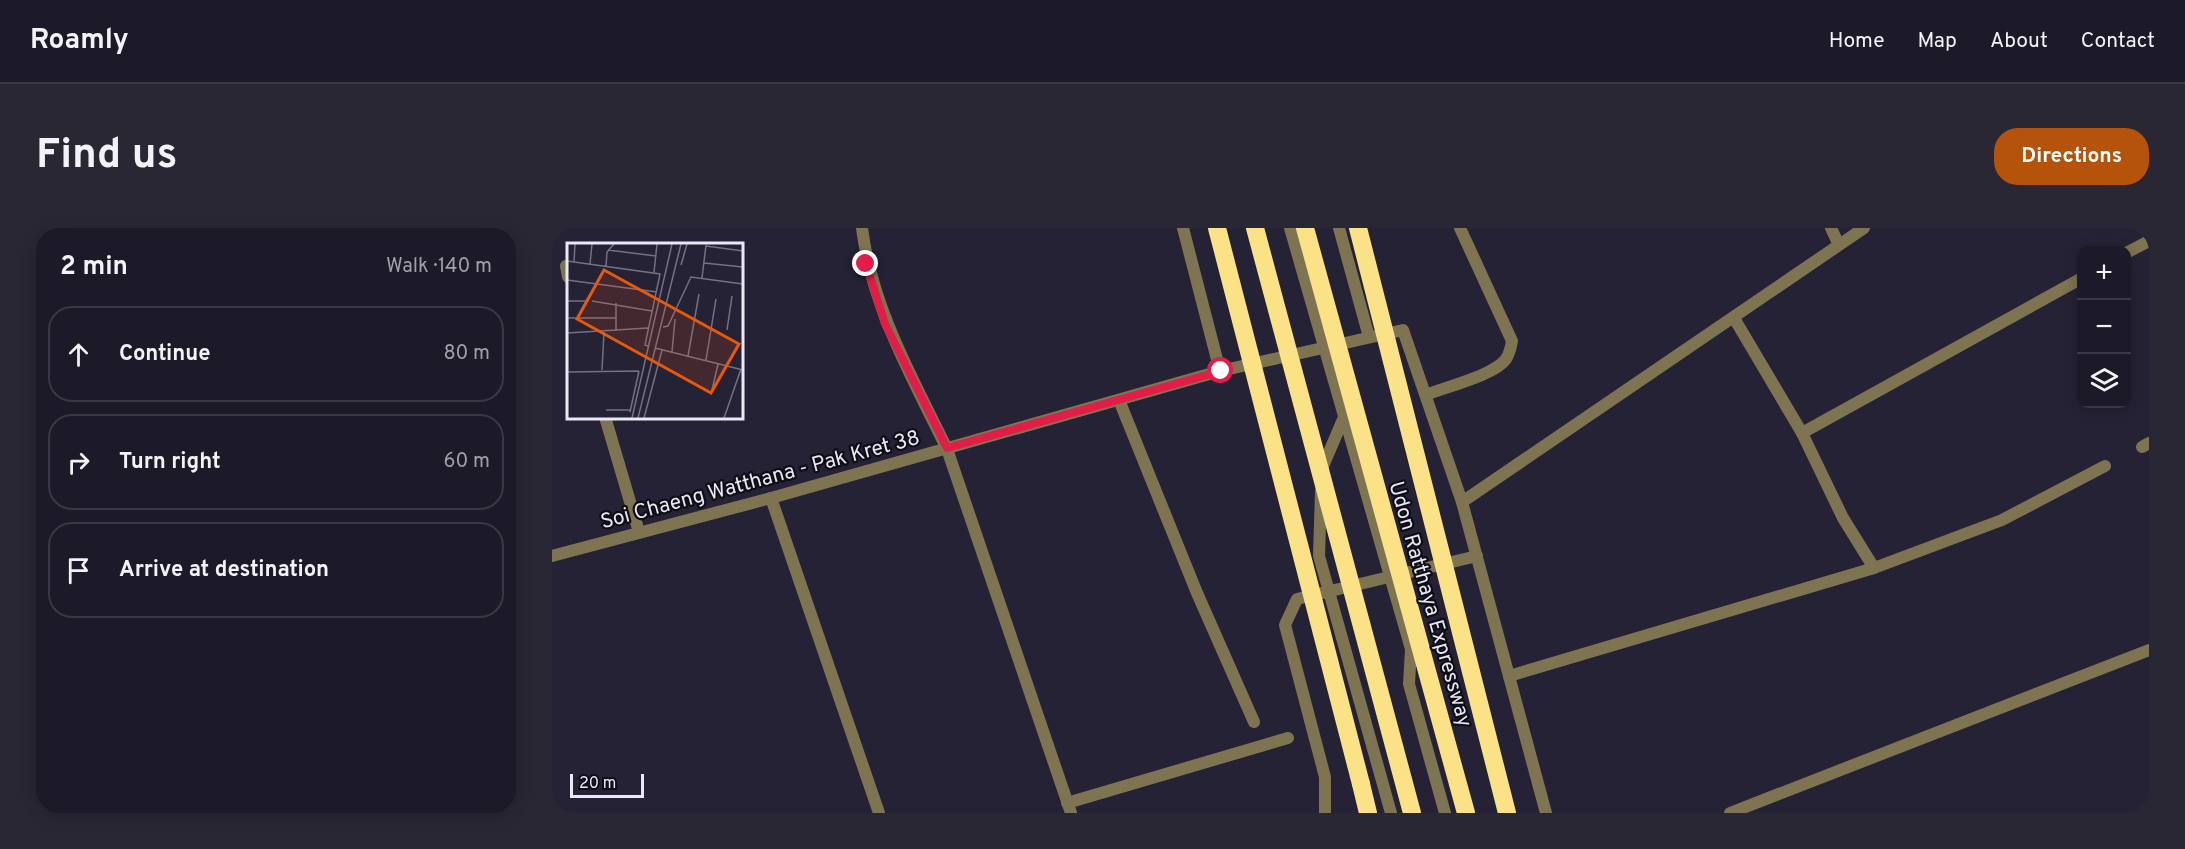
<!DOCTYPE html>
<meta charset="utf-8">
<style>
body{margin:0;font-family:Overpass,sans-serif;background:#292734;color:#f1f3f6}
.controls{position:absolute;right:18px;top:18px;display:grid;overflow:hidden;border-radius:12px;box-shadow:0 3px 15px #0003}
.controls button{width:54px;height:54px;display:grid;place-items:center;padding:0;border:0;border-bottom:2px solid #3a3845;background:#1c1a28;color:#f1f3f6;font:30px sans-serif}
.scale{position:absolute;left:18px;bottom:15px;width:74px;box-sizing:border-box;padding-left:6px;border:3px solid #eae8f5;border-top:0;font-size:16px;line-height:21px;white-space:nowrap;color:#eae8f5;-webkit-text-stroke:4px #0f0d16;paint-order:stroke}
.stop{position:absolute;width:18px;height:18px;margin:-14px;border:4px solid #e11d48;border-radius:50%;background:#fff}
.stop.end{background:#e11d48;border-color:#fff;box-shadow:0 2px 6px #0008}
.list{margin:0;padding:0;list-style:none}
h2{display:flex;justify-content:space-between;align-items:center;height:78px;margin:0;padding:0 24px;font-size:26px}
h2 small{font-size:20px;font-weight:400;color:#a0a1a8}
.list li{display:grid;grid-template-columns:39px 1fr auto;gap:18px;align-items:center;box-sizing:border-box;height:96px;margin:0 12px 12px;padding:0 12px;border:2px solid #3a3845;border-radius:24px}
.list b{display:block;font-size:22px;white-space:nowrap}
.list em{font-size:20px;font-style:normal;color:#a0a1a8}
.icon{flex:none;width:33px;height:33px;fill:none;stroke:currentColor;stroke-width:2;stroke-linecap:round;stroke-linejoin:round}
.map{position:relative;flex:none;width:1597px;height:585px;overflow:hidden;border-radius:24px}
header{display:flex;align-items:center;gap:36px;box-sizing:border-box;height:84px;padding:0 30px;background:#1c1a28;border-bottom:2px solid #3a3845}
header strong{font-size:28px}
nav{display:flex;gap:33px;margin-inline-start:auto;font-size:21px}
.intro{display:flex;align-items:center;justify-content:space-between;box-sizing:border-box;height:144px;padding:0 36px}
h1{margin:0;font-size:42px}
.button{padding:15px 27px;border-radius:24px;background:#b45309;color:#fff;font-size:21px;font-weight:700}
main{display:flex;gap:36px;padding:0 36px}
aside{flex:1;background:#1c1a28;border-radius:24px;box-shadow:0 3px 15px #0003}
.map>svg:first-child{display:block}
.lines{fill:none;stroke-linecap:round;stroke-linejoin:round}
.lane{stroke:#7e7451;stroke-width:12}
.street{stroke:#7e7451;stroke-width:12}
.highway{stroke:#fce287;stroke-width:18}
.highway-bridge{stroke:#fce287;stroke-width:18}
.route{stroke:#e11d48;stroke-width:8}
.labels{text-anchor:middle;stroke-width:4.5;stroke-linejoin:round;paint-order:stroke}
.street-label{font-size:21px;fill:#eae8f5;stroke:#0f0d16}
.inset-road{fill:none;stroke:#747182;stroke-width:1.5}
.view{fill:#e8590c;fill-opacity:0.15;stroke:#e8590c;stroke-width:3}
.inset-edge{fill:none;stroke:#eae8f5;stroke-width:3}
</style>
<header>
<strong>Roamly</strong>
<nav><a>Home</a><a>Map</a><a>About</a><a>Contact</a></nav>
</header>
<div class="intro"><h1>Find us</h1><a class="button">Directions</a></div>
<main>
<aside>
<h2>2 min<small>Walk · 140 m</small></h2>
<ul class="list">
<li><svg class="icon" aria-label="ahead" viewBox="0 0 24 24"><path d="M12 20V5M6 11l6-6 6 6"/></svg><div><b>Continue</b></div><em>80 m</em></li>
<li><svg class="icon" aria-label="right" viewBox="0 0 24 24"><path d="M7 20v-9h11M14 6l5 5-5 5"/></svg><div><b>Turn right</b></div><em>60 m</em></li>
<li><svg class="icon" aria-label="arrive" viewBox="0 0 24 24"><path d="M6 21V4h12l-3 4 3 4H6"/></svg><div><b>Arrive at destination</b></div></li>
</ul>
</aside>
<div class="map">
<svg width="1597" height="585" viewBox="0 0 1597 585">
<rect width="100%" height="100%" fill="#262235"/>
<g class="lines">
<g class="lane">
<path d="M 310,0 C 320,80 360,149 395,221"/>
<path d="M 874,167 C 893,159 943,147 954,131 C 958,125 959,119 960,113 L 908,0"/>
<polyline points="515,575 736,510"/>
</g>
<g class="street">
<polyline points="631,0 668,143"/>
<polyline points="738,0 859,421 857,456 893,585"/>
<polyline points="787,0 817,109"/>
<polyline points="1279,0 1286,15"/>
<polyline points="1574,25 1597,13"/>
<polyline points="14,38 16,49"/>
<polyline points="1182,90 1250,205 1291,290 1322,340"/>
<polyline points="567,172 645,365 702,494"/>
<polyline points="53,189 87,304"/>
<polyline points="1250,205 1530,50"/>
<polyline points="1590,219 1597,215"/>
<polyline points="395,221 519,585"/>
<polyline points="769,243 792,189"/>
<polyline points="769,263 767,328 839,585"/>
<polyline points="219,270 327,585"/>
<polyline points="910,274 1312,0"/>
<polyline points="0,328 219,270 668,143 851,102 910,274 994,585"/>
<polyline points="957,448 1322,340 1450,292 1553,238"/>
<polyline points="773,585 773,549 733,397 745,371 925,328"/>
<polyline points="1178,585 1597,422"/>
</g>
<polyline class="highway" points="809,556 816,585"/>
<g class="highway-bridge">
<polyline points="665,0 809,556"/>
<polyline points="703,0 860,585"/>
<polyline points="753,0 914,585"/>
<polyline points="806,0 955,585"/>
</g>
</g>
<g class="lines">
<polyline class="route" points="314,36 333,96 395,220 669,143"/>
</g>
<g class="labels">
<g class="street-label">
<text transform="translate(208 251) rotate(-15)" y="7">Soi Chaeng Watthana - Pak Kret 38</text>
<text transform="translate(879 376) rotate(74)" y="7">Udon Ratthaya Expressway</text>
</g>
</g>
<g transform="translate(15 15)">
<rect width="176" height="176" fill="#262235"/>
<path class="inset-road" d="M 139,3 L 176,8M 41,7 L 89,13M 0,18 L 93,31 L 78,102 L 81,103M 7,19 L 8,1M 137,20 L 176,24M 23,21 L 25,1M 114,22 L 120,1M 39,23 L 40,9 L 47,1M 87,29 L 90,1M 135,35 L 139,2M 0,37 L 90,49M 0,58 L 21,58M 25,58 L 85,68M 49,60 L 49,88M 0,75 L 49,75M 96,84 L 101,83 L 124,34 L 176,41M 160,87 L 165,53M 0,90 L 81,85M 88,105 L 176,127M 105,109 L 108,76M 121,113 L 132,51M 139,117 L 149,56M 35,127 L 37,89M 0,129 L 72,128M 145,147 L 151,121M 39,167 L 63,167M 63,169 L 72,128M 65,175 L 105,1M 71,175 L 114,1M 77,175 L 95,107M 157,175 L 174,126"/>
<path class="view" d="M 37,27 L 172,101 L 144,150 L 10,76 Z"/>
<rect width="176" height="176" class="inset-edge"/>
</g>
</svg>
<div class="controls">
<button>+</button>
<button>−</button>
<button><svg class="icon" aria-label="layers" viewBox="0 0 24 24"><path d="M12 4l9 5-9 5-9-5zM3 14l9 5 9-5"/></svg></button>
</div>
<div class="scale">20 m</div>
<div class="stop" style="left:669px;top:143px"></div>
<div class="stop end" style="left:314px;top:36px"></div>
</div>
</main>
